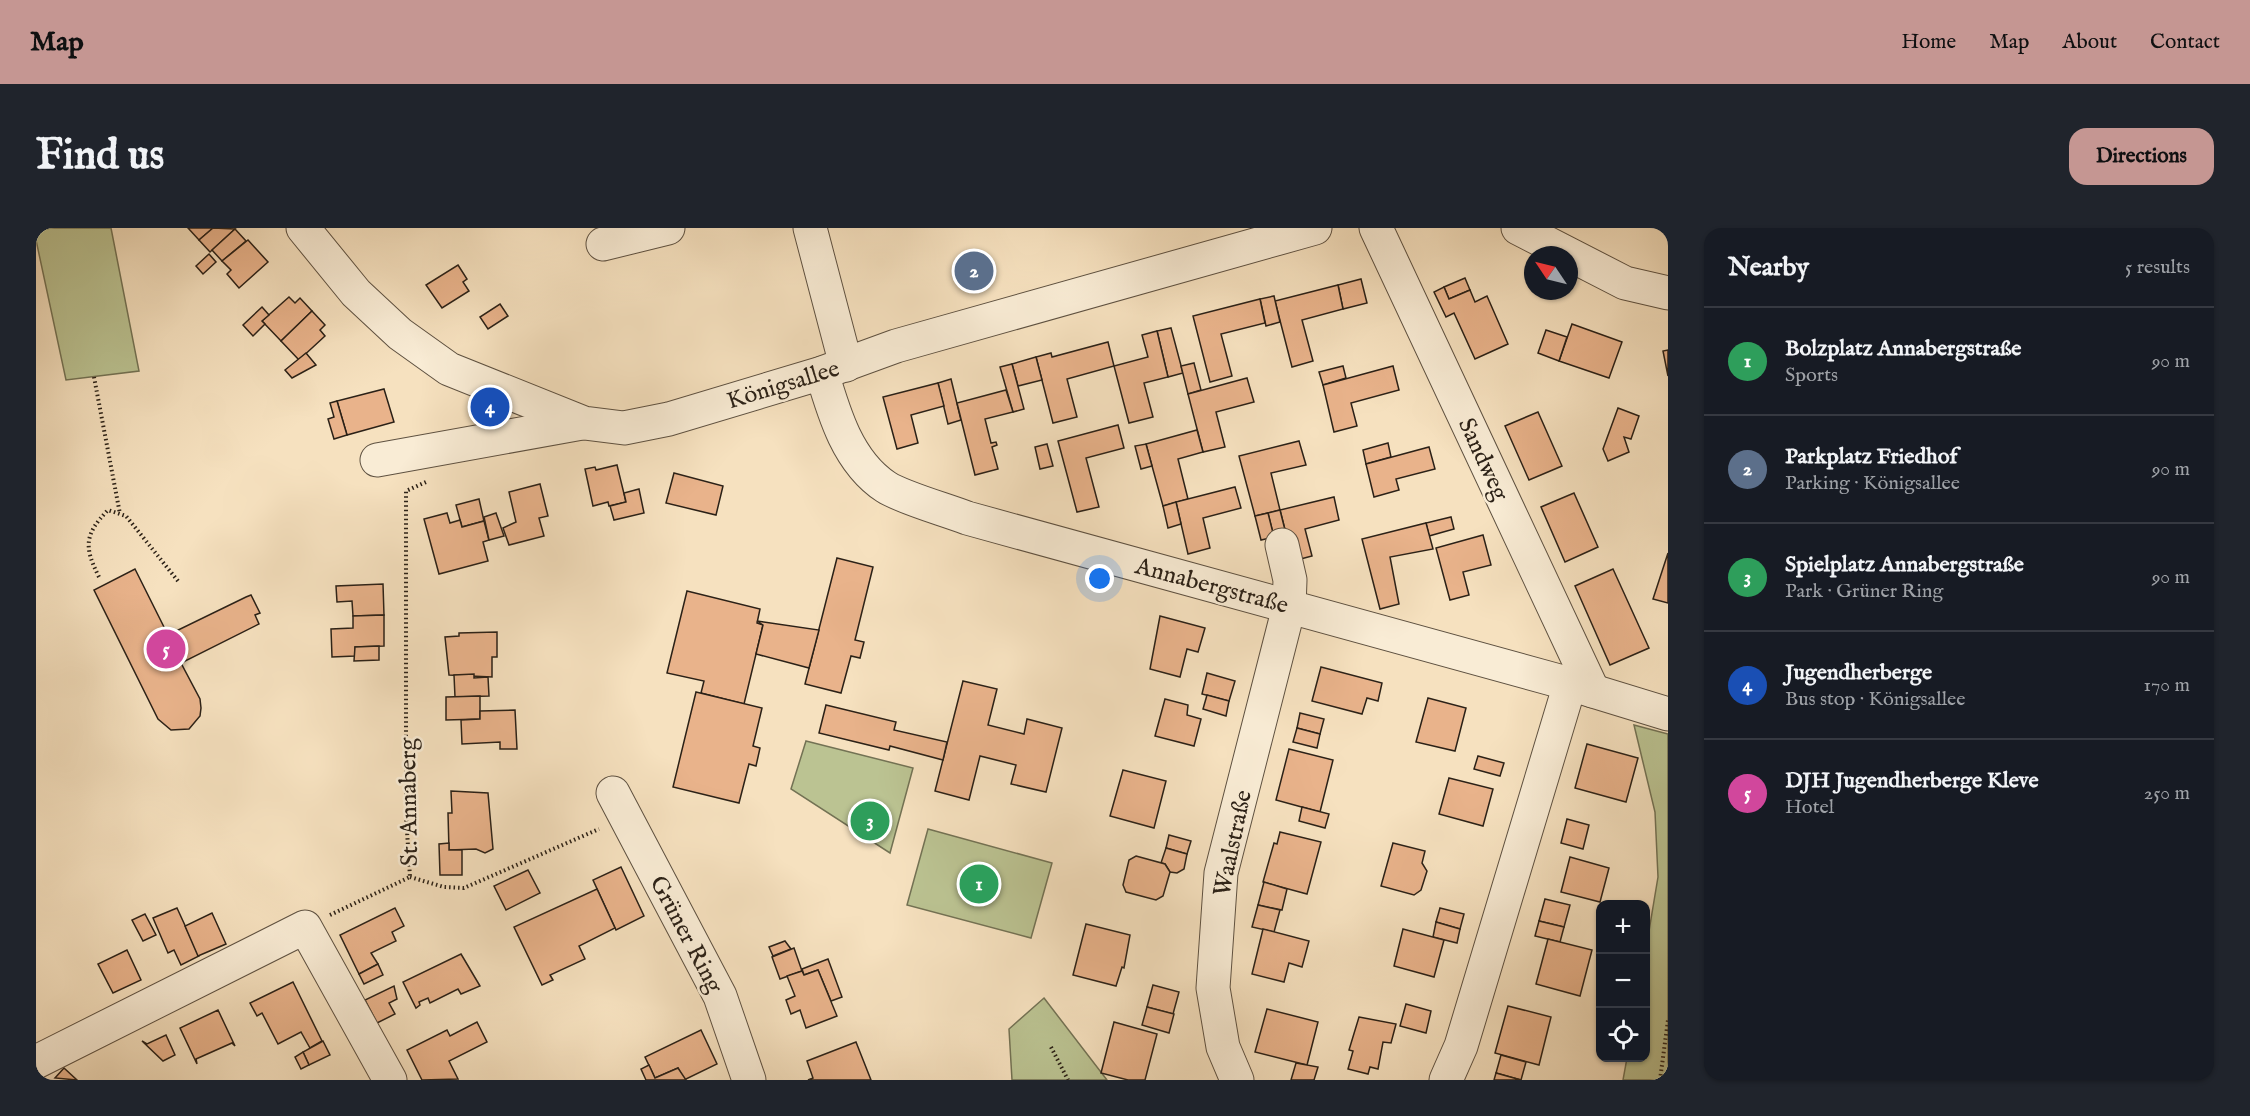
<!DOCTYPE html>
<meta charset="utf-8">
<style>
body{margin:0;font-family:"IM FELL English",serif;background:#20242c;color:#f1f3f6}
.controls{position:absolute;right:18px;bottom:18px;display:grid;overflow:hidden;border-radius:12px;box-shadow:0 2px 4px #0004}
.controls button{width:54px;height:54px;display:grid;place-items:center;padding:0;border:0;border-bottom:2px solid #363941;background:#171b24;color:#f1f3f6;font:30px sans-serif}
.compass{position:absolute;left:1488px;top:18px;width:54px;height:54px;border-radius:50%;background:#171b24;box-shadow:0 2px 4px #0004;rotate:305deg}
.you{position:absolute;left:1064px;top:351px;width:21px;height:21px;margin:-15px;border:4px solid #fff;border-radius:50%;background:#1a73e8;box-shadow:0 0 0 9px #1a73e833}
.badge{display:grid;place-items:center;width:39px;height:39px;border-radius:50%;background:#c59692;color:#fff;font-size:20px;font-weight:700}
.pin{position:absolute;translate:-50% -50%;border:3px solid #fff;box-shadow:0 2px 6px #0006}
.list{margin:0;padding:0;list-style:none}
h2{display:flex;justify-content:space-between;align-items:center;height:78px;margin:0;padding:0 24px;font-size:26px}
h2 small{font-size:20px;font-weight:400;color:#9ea1a6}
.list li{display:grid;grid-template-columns:39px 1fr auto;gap:18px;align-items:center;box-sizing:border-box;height:108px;padding:0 24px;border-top:2px solid #363941}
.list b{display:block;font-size:22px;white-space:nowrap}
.list p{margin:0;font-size:20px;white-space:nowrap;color:#9ea1a6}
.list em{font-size:20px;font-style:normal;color:#9ea1a6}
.icon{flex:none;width:33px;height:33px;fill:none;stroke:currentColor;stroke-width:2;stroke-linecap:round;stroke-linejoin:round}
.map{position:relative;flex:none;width:1632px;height:852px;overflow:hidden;border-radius:18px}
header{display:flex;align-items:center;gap:36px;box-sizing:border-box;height:84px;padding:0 30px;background:#c59692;color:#111}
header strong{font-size:28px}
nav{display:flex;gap:33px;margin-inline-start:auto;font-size:21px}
.intro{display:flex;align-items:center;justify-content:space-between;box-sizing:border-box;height:144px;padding:0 36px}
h1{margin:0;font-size:42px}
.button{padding:15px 27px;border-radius:18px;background:#c59692;color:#111;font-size:21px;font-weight:700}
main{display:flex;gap:36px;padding:0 36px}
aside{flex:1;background:#171b24;border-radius:18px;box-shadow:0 2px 4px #0004}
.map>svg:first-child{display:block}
.green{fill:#bbc392;stroke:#737254;stroke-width:1.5}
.building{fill:#e9b38b;stroke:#2b2117;stroke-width:1.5}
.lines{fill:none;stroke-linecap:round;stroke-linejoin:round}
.minor-casing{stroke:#5e5141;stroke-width:35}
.path{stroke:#2b2117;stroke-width:4;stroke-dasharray:1.5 3;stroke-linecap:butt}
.minor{stroke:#f9ecd5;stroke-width:33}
.labels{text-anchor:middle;stroke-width:5;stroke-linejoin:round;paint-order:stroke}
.street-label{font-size:24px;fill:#2b2117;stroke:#f9ecd5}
</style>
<header>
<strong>Map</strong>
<nav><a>Home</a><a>Map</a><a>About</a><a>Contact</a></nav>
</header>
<div class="intro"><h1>Find us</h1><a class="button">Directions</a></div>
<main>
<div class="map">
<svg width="1632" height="852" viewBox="0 0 1632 852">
<rect width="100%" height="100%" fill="#f6e1bf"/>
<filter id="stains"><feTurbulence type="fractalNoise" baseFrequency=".00333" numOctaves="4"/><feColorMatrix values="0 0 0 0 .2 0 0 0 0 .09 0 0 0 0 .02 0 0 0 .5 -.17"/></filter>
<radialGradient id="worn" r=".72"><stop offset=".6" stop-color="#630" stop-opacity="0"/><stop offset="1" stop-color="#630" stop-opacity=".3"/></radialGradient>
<g class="green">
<polygon points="15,0 75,0 103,143 30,152 0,12 0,3"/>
<polygon points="1598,497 1632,506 1632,852 1587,852 1591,830 1610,830 1610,721 1622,649 1619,584"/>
<polygon points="770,513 877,540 854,625 755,561"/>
<polygon points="892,601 1016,635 995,710 871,677"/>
<polygon points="1008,770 1071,852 976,852 973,801"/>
</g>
<g class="building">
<polygon points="152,0 177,0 163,12"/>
<polygon points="177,0 199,1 174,24 163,12"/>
<polygon points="199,1 210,13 186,33 176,22"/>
<polygon points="212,12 232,34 203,60 191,46 195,42 186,33"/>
<polygon points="173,26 180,34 167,46 160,38"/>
<polygon points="422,37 431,51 427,54 433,63 406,80 390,57"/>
<polygon points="1429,50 1434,62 1413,71 1408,59"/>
<polygon points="1325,51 1331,75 1307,81 1302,57"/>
<polygon points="1302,57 1307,81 1266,92 1277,133 1256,139 1239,73"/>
<polygon points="1408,59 1413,71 1434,62 1439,74 1451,68 1472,116 1439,131 1418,85 1410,89 1398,64"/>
<polygon points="1238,68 1244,94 1230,98 1224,71"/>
<polygon points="253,69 259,75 264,70 276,83 245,113 226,93"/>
<polygon points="1224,71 1229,95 1185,106 1196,148 1174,154 1157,88"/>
<polygon points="464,76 472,88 452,101 444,89"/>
<polygon points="226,79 233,87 226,93 229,96 217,108 207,97"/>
<polygon points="276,83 289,97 284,102 289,108 263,132 245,113"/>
<polygon points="1536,96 1586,114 1573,150 1523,133"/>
<polygon points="1135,100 1147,145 1132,149 1121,103"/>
<polygon points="1510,102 1531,109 1523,133 1502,125"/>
<polygon points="1121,103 1132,149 1108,155 1117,189 1093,195 1078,138 1112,129 1106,107"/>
<polygon points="1072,114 1078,138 1031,151 1041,189 1017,195 1000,129 1015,125 1016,129"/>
<polygon points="1632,122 1632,148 1627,123"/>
<polygon points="270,125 280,137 256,150 249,142"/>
<polygon points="1000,129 1006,152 982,158 976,136"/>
<polygon points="1158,135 1165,162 1152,166 1145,138"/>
<polygon points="976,136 988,181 977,184 964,139"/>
<polygon points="1307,138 1310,150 1287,157 1283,144"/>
<polygon points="1357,138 1363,162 1315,175 1321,198 1298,204 1287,157"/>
<polygon points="1211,150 1218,174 1180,184 1189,219 1167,224 1152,166"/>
<polygon points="915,151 925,192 912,196 902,155"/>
<polygon points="902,155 908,178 875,187 882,215 861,221 847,169"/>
<polygon points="348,161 358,194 311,207 301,173"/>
<polygon points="970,162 977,184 949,191 955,215 960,214 961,217 956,219 962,241 939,247 921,175"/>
<polygon points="301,173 311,207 298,211 292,191 298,189 294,175"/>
<polygon points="1582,180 1603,188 1595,211 1588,209 1593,224 1572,233 1567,221"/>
<polygon points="1502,184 1526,238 1493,252 1469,198"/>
<polygon points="1082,197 1088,220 1050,230 1063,279 1041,284 1022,213"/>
<polygon points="1161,202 1167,224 1142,231 1152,271 1127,278 1110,216"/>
<polygon points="1263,213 1270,237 1235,245 1244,282 1219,288 1203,228"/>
<polygon points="1352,215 1355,229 1330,236 1327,222"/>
<polygon points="1011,216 1017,238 1004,241 999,219"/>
<polygon points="1110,216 1116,238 1105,241 1099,218"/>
<polygon points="1393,219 1399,241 1360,251 1363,262 1338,269 1330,236"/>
<polygon points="581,237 590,274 573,278 572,274 557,278 549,241 559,239 560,242"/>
<polygon points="638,245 687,258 680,287 630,275"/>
<polygon points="504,256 512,288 503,290 508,308 473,317 467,300 480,294 473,264"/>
<polygon points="1199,259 1205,280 1167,290 1174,320 1152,326 1140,274"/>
<polygon points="603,261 608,285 578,292 574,278 590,274 588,265"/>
<polygon points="1538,265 1562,319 1529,334 1505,279"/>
<polygon points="1298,269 1303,292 1269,301 1276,328 1257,333 1244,282"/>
<polygon points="443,271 448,293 426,299 420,277"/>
<polygon points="1140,274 1145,296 1132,300 1127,278"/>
<polygon points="1244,282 1250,306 1238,309 1232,285"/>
<polygon points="411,285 414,295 424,292 426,299 448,293 453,312 447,314 452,333 403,346 388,291"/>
<polygon points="460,285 468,308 453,312 448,289"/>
<polygon points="1232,285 1238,309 1225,312 1219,288"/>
<polygon points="1415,289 1418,301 1393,308 1390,295"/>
<polygon points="1390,295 1397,321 1354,329 1363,376 1344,381 1326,311"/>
<polygon points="1447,307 1455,337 1427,344 1433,367 1414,372 1400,320"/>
<polygon points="1632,325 1632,375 1617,371"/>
<polygon points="801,330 837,339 819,412 828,414 824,430 815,428 805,465 769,456"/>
<polygon points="99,341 132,407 210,369 215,367 224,385 219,387 223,396 145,435 164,471 165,480 164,488 153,501 135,502 122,491 58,362"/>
<polygon points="1577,341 1613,420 1574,437 1539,358"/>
<polygon points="347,356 348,387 317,388 316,373 301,374 300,358"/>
<polygon points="651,363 724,381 721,395 727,397 708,476 665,465 668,453 631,445"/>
<polygon points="348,387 348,418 319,419 319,428 296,429 295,401 317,400 317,388"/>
<polygon points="1124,388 1169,400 1162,424 1151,421 1144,449 1114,441"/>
<polygon points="721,393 783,402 773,440 720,426 727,397"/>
<polygon points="461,404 461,429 456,429 456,449 413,447 409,409 423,408 423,405"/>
<polygon points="343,418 343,432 318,433 319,419"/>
<polygon points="1285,439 1346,455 1342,473 1331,470 1326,486 1276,473"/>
<polygon points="1171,445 1199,453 1193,473 1166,466"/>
<polygon points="438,446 438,450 452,449 453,468 419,469 418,447"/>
<polygon points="927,453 961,461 952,497 988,506 991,491 1026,500 1010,564 975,556 980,537 944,528 933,572 899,563"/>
<polygon points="660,464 726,480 717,518 724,520 720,538 713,536 703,575 637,559"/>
<polygon points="1171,467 1193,473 1190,488 1167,481"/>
<polygon points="444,468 444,491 410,492 410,469"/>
<polygon points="1392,470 1430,480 1419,523 1380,514"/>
<polygon points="1129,471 1152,477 1151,487 1165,491 1158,518 1119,508"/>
<polygon points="790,477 860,494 858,502 911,514 907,532 854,518 853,522 783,505"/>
<polygon points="479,482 481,521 464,521 464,514 426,516 425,492 444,491 444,483"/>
<polygon points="1264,485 1288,491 1284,506 1261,500"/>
<polygon points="1261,500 1284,506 1281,520 1257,514"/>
<polygon points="1551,516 1602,530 1590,574 1539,560"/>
<polygon points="1253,521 1297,532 1284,584 1240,572"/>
<polygon points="1442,528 1468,535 1464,548 1438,541"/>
<polygon points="1087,542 1130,553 1118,600 1074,588"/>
<polygon points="1413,550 1457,561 1447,598 1403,586"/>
<polygon points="415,563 452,565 457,621 449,625 440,621 413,622 412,585 416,585"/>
<polygon points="1266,579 1293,586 1289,600 1263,593"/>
<polygon points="1531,591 1553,597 1547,621 1525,615"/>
<polygon points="1244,604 1285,614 1271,666 1227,654 1238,615 1241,616"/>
<polygon points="1133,607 1155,613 1151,626 1130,620"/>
<polygon points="413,615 413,622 426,622 426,647 404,647 403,616"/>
<polygon points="1357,615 1389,623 1386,635 1391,643 1385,662 1378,667 1345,658"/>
<polygon points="1130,620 1151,626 1148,641 1141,645 1134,644 1129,636 1125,635"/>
<polygon points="1100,628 1129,636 1134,644 1127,668 1120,672 1090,664 1087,657 1093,632"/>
<polygon points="1534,629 1573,640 1564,674 1525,664"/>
<polygon points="585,639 608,688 580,702 557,652"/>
<polygon points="492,642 504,665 470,682 458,658"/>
<polygon points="1228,654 1251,661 1246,682 1222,677"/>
<polygon points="561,661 579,700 543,718 549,731 514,747 517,752 506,757 478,699"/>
<polygon points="1509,671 1534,677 1528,699 1503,693"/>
<polygon points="1222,677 1244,682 1238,704 1216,699"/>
<polygon points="141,680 163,728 145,737 138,722 132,725 117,690"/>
<polygon points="359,680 368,698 356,704 360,713 335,725 342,736 323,746 304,707"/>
<polygon points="1404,680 1428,686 1424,701 1400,694"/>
<polygon points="176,685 190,716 162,728 149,698"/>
<polygon points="109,686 120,707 107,713 96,692"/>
<polygon points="1503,693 1528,699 1524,714 1499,708"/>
<polygon points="1400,694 1424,701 1421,715 1397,709"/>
<polygon points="1050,696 1094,707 1088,740 1086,739 1080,758 1037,747"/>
<polygon points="1227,701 1273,713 1266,739 1253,735 1248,754 1216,746"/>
<polygon points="1367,701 1408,712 1398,749 1358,738"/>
<polygon points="1512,711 1556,722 1544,768 1500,756"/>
<polygon points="749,713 755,721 737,728 733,719"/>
<polygon points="758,720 766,743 744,751 736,729"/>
<polygon points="91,722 105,752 77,765 62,736"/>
<polygon points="425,726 444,758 425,766 422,761 394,775 392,770 383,774 384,777 380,780 367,754"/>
<polygon points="792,731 806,769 795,773 782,742 768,747 766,741"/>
<polygon points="342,736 347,747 328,756 323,746"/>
<polygon points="782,742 801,788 770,800 764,782 755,786 750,772 759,768 751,748 766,743 768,747"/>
<polygon points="257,754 286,813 274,820 265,804 242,816 226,785 221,788 214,775"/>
<polygon points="1117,757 1143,764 1137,786 1111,779"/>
<polygon points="358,758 361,771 353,775 359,786 341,795 329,772"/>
<polygon points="1370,776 1395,783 1390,805 1364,798"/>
<polygon points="1472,778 1515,789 1503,837 1459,825"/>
<polygon points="1111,779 1138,786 1133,805 1106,797"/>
<polygon points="1231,781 1282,794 1271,837 1219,824"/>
<polygon points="182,782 199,818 196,815 160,831 161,836 144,800"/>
<polygon points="1323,789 1360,796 1355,815 1347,814 1342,841 1334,839 1332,846 1312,841 1317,823 1313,822"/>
<polygon points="441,794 451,814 413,833 422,851 386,852 371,822 411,802 414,808"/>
<polygon points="1078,794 1121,806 1109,852 1092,852 1065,845"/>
<polygon points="665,802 681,836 648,852 642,840 619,850 609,829"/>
<polygon points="130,807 139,827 127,833 106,813 111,816"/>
<polygon points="287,813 294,827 273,837 267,824"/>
<polygon points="820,814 835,852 772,852 777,850 771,833"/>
<polygon points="267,824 273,837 265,841 259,829"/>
<polygon points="1465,827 1490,834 1485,852 1460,845"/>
<polygon points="1260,835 1282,839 1278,852 1255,852"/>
<polygon points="613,837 619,850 642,840 650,852 610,852 605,841"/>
<polygon points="28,840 41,852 19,850"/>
<polygon points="1460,845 1485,852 1458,852"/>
</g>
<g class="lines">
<defs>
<g id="minor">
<polyline points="267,0 320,65 364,106 413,141 548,195 588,200 633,191 786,145 860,118 1279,0"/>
<polyline points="774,0 810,137"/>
<polyline points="1340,0 1557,463"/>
<polyline points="1482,0 1589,55 1632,65"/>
<polyline points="567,16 632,0"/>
<path d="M 786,145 C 798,186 812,234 850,259 C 867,270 911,282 931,290 L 1534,456 L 1632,486"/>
<polyline points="341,232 546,195"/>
<polyline points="577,565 684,768 713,852"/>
<polyline points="0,834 269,699 354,852"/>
<polyline points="1201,852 1187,819 1177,760 1185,645 1253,379 1254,352 1246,317"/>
<polyline points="1410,852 1425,818 1534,456"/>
</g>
</defs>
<use href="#minor" class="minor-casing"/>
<g class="path">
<polyline points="58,149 84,286"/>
<path d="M 63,349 C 48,319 48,307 72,282 L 90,288 L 142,353"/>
<polyline points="374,649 408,659 428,660 563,601"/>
<polyline points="294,687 374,649 370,588 370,263 390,254"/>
<polyline points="1015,819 1032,852"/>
<polyline points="1624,852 1632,792"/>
</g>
<use href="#minor" class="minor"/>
</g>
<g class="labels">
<g class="street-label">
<text transform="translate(747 156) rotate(-17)" y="8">Königsallee</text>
<text transform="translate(1448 231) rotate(65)" y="8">Sandweg</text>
<text transform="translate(1176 357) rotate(15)" y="8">Annabergstraße</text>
<text transform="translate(372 574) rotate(-91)" y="8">St. Annaberg</text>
<text transform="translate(1196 615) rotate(-78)" y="8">Waalstraße</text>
<text transform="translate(651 706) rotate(62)" y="8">Grüner Ring</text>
</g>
</g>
<rect width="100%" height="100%" filter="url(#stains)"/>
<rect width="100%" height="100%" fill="url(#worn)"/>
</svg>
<div class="controls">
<button>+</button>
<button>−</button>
<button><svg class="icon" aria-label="locate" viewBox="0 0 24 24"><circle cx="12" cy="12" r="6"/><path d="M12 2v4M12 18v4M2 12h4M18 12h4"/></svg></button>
</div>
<svg class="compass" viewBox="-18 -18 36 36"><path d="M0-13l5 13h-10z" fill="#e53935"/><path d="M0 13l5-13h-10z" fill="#9ea1a6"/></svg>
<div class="you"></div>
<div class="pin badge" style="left:943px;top:656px;background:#2e9e5b">1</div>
<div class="pin badge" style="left:938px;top:43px;background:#5c6f8a">2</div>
<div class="pin badge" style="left:834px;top:593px;background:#2e9e5b">3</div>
<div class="pin badge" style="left:454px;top:179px;background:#1a4fb4">4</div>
<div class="pin badge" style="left:130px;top:421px;background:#d1479c">5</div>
</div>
<aside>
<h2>Nearby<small>5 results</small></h2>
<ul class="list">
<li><span class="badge" style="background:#2e9e5b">1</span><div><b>Bolzplatz Annabergstraße</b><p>Sports</p></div><em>90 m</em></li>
<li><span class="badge" style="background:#5c6f8a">2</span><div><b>Parkplatz Friedhof</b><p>Parking · Königsallee</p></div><em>90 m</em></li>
<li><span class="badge" style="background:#2e9e5b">3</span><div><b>Spielplatz Annabergstraße</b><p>Park · Grüner Ring</p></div><em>90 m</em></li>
<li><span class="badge" style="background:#1a4fb4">4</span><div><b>Jugendherberge</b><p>Bus stop · Königsallee</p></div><em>170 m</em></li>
<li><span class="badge" style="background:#d1479c">5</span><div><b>DJH Jugendherberge Kleve</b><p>Hotel</p></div><em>250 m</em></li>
</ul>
</aside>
</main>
